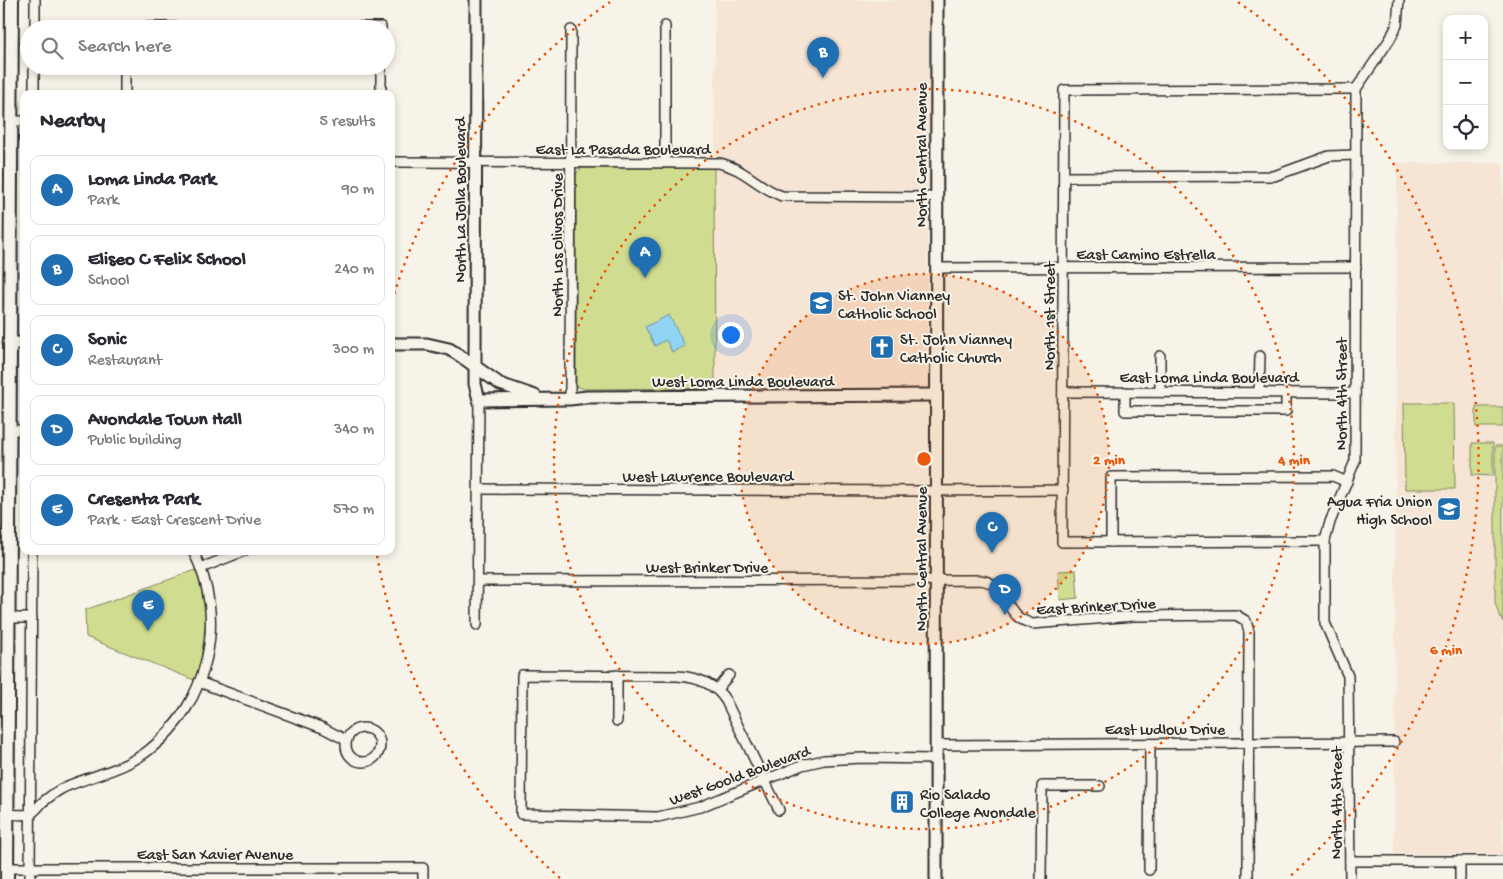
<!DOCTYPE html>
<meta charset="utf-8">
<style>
body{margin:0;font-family:"Gochi Hand",sans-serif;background:#f7f7f7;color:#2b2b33}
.controls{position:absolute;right:15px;top:15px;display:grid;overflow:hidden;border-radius:10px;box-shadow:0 2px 8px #0003}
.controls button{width:45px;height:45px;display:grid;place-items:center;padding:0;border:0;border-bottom:1px solid #e1e1e2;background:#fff;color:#2b2b33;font:25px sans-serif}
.you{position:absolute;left:730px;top:334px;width:18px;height:18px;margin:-12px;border:4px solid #fff;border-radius:50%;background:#1a73e8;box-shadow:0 0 0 8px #1a73e833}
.badge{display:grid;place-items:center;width:32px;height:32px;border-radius:50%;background:#1f6fb2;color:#fff;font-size:16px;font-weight:700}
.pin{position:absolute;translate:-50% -41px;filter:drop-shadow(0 1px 2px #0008)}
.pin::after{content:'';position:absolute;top:26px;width:18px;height:15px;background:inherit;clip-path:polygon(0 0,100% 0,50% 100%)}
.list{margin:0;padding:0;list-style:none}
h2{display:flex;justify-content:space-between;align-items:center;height:65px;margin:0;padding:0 20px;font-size:21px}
h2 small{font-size:16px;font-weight:400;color:#7c7c81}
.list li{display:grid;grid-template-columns:32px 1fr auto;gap:15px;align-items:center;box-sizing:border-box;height:70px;margin:0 10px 10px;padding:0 10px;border:1px solid #e1e1e2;border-radius:10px}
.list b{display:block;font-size:19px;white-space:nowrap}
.list p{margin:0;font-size:16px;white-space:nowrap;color:#7c7c81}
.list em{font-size:16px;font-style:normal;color:#7c7c81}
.icon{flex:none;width:28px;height:28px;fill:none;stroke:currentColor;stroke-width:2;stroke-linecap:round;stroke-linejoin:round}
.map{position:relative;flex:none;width:1503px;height:879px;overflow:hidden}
.search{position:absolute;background:#fff;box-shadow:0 2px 8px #0003;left:20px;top:20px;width:375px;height:55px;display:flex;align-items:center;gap:12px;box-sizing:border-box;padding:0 18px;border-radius:28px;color:#7c7c81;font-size:19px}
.panel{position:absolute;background:#fff;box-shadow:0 2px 8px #0003;left:20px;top:90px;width:375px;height:465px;border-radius:10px}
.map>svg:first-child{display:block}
.built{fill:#f6e4d4}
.green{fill:#d0dc90;stroke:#7e845e}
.water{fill:#91d3f3;stroke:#6890a3}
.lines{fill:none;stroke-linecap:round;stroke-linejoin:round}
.minor-casing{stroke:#2b2b2b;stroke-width:12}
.tertiary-casing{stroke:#2b2b2b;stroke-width:15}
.secondary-casing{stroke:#2b2b2b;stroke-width:16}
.minor{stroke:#f7f3e8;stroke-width:9}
.tertiary{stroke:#f7f3e8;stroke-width:11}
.secondary{stroke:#f7f3e8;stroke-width:12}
.ring{fill:none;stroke:#e8590c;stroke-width:2.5;stroke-dasharray:2.5 5}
.labels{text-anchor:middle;stroke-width:4;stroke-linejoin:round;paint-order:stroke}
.street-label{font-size:16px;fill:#2b2b2b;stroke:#f7f3e8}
.poi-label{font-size:16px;fill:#2b2b2b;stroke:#f7f3e8;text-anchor:start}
.centre{fill:#e8590c;stroke:#f7f3e8;stroke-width:2.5}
.ring-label{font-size:15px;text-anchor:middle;font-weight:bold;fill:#e8590c;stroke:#f7f3e8;stroke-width:4;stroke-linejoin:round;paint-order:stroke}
</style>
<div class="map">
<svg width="1503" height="879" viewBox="0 0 1503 879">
<rect width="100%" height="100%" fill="#f7f3e8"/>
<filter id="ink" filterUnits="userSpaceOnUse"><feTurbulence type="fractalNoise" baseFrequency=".02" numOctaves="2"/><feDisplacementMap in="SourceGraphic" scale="10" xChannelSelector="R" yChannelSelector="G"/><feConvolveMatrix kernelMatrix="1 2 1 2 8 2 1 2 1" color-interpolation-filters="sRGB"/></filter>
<g filter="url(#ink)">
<g class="built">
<polygon points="715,0 931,0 931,184 929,188 925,190 804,192 783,190 768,184 746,167 730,160 715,156"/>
<polygon points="1397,163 1503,163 1503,854 1394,854"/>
<polygon points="714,168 726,169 746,179 757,190 772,198 791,202 921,202 928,205 927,368 932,374 930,383 928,386 923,388 715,388"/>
</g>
<g class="green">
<polygon points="582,168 714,168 715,388 584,389 576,386 576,176 577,172"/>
<polygon points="1404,403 1454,403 1455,489 1405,489"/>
<rect x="1476" y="407" width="27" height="20"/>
<polygon points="1472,443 1493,443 1493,476 1472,475"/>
<polygon points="1495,446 1503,446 1503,622 1499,615 1495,603"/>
<polygon points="201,568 211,618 199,682 86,637 85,610"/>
<polygon points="1076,570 1078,598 1060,600 1058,571"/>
</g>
<polygon class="water" points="669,315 685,346 672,352 666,340 655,346 645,327"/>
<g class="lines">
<defs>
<g id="minor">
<polyline points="665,26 665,162"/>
<polyline points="35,29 35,0"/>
<polyline points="124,29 124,27 381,27 381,29"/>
<polyline points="125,66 125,94"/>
<polyline points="34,94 34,66"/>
<polyline points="381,94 381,66"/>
<polyline points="11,121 24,121"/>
<path d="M 391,162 L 719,163 C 744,168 759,188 782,196 L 936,197"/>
<polyline points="1064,177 1274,176 1329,156 1355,155"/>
<polyline points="936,268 1356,267"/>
<polyline points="1160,356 1160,392"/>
<polyline points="1063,392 1355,393"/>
<polyline points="1125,392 1125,411 1286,411 1286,393"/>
<polyline points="1259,392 1260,356"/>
<polyline points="570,399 571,30"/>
<polyline points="9,430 24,430"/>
<polyline points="479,489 927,491 1063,490"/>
<polyline points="1325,541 1062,542 1064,90 1356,89"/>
<polyline points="1111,542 1111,477 1333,476 1347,482"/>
<polyline points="201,568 244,551"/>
<path d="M 478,581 L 980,580 C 1001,582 1004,603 1017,616 C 1021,620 1027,622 1032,624 L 1134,616 L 1236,615 L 1246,621 L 1249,632 L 1248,879"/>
<polyline points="8,618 32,618"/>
<polyline points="477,625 479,400"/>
<polyline points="199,682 323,728 346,740"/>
<polyline points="717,689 729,675"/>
<polyline points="617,721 617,675"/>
<circle cx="363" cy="745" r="17"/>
<polyline points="936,745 1394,742"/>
<path d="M 779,810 L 726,701 C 715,683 697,677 677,676 L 522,675 L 521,814 L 658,817 L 700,807 L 802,765 L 824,760 L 862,758 L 936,759"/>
<path d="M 7,814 C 13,814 24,816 30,814 C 35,812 40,804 44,801 C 52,795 60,788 70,785 C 97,774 125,769 149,750 C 209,703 228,618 193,551"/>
<polyline points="1350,861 1503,861"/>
<polyline points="1460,861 1460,879"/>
<polyline points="7,868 423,868 423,879"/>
<polyline points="1149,870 1150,744"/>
<polyline points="30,879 32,551"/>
<polyline points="1041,879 1042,786 1100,786"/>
<polyline points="1350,879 1348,676 1325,623 1325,541 1330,522 1355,461 1356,89 1390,39 1397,25 1399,0"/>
</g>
<g id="tertiary">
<polyline points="476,0 475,366 475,384 479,400 570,399 587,397 936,395"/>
<polyline points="9,342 24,344"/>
<polyline points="391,344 427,344 449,349 459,355 500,384 535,396"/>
<polyline points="936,879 937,0"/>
</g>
<polyline id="secondary" points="7,879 12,0"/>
</defs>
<use href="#minor" class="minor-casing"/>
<use href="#tertiary" class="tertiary-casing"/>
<use href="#secondary" class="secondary-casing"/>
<use href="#minor" class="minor"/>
<use href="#tertiary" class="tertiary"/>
<use href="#secondary" class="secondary"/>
</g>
</g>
<circle cx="924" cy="459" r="185" fill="#e8590c" fill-opacity=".12"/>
<g class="ring">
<circle cx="924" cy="459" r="185"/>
<circle cx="924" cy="459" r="370"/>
<path d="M560 878A555 555 0 0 1 377 555M392 301A555 555 0 0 1 610 2M1238 2A555 555 0 0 1 1288 878"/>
</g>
<defs>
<symbol id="school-square" viewBox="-11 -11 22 22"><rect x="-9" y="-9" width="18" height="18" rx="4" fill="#1f6fb2" stroke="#f7f3e8"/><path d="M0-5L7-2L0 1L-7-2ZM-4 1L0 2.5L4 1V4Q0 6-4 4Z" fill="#fff"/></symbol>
<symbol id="church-square" viewBox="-11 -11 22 22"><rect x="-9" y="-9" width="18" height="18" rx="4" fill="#1f6fb2" stroke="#f7f3e8"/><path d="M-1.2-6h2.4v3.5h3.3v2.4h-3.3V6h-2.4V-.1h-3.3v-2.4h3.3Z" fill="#fff"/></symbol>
<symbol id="building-square" viewBox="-11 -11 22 22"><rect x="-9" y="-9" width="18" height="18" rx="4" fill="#1f6fb2" stroke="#f7f3e8"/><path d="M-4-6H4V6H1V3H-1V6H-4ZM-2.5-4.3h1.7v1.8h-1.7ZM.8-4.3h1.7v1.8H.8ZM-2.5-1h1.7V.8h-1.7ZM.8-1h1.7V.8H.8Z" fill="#fff"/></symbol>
</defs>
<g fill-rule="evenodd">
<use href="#school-square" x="807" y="289" width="28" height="28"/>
<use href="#church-square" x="868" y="333" width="28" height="28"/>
<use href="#school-square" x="1435" y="495" width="28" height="28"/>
<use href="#building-square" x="888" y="788" width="28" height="28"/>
</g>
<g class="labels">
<g class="street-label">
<text x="623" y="154">East La Pasada Boulevard</text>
<text transform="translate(920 155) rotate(-90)" y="6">North Central Avenue</text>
<text transform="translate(459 200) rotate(-90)" y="6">North La Jolla Boulevard</text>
<text transform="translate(556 245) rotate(-90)" y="6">North Los Olivos Drive</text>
<text x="1146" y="259">East Camino Estrella</text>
<text transform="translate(1048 316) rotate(-90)" y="6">North 1st Street</text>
<text x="1209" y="382">East Loma Linda Boulevard</text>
<text x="743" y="386">West Loma Linda Boulevard</text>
<text transform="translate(1340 394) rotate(-90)" y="6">North 4th Street</text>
<text x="708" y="481">West Lawrence Boulevard</text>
<text transform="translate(920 559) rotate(-90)" y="6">North Central Avenue</text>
<text x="707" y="572">West Brinker Drive</text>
<text transform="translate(1096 605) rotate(-3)" y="6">East Brinker Drive</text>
<text x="1165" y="734">East Ludlow Drive</text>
<text transform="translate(739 774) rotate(-20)" y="6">West Goold Boulevard</text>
<text transform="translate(1335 803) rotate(-90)" y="6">North 4th Street</text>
<text x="215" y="859">East San Xavier Avenue</text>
</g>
<g class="poi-label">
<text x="838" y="300">St. John Vianney<tspan x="838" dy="18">Catholic School</tspan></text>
<text x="900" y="344">St. John Vianney<tspan x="900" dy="18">Catholic Church</tspan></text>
<text x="1432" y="506" text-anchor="end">Agua Fria Union<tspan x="1432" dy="18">High School</tspan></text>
<text x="920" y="799">Rio Salado<tspan x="920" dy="18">College Avondale</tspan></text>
</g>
</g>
<circle cx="924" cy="459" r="8" class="centre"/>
<g class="ring-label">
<text x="1109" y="464">2 min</text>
<text x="1294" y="464">4 min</text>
<text x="1446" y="654">6 min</text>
</g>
</svg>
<div class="controls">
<button>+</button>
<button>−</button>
<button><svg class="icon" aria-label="locate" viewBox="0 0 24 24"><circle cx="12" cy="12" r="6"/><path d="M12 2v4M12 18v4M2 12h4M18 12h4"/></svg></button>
</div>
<div class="you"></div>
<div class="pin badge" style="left:645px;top:278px">A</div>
<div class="pin badge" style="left:823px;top:78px">B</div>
<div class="pin badge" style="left:992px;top:553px">C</div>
<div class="pin badge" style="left:1005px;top:615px">D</div>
<div class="pin badge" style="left:148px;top:631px">E</div>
<div class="search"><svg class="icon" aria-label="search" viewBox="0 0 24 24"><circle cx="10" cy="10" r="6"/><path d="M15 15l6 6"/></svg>Search here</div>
<section class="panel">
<h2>Nearby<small>5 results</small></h2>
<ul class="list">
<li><span class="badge">A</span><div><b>Loma Linda Park</b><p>Park</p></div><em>90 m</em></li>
<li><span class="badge">B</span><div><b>Eliseo C Felix School</b><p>School</p></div><em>240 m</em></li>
<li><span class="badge">C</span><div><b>Sonic</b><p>Restaurant</p></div><em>300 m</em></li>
<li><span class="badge">D</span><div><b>Avondale Town Hall</b><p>Public building</p></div><em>340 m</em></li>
<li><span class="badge">E</span><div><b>Cresenta Park</b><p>Park · East Crescent Drive</p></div><em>570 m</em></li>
</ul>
</section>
</div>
